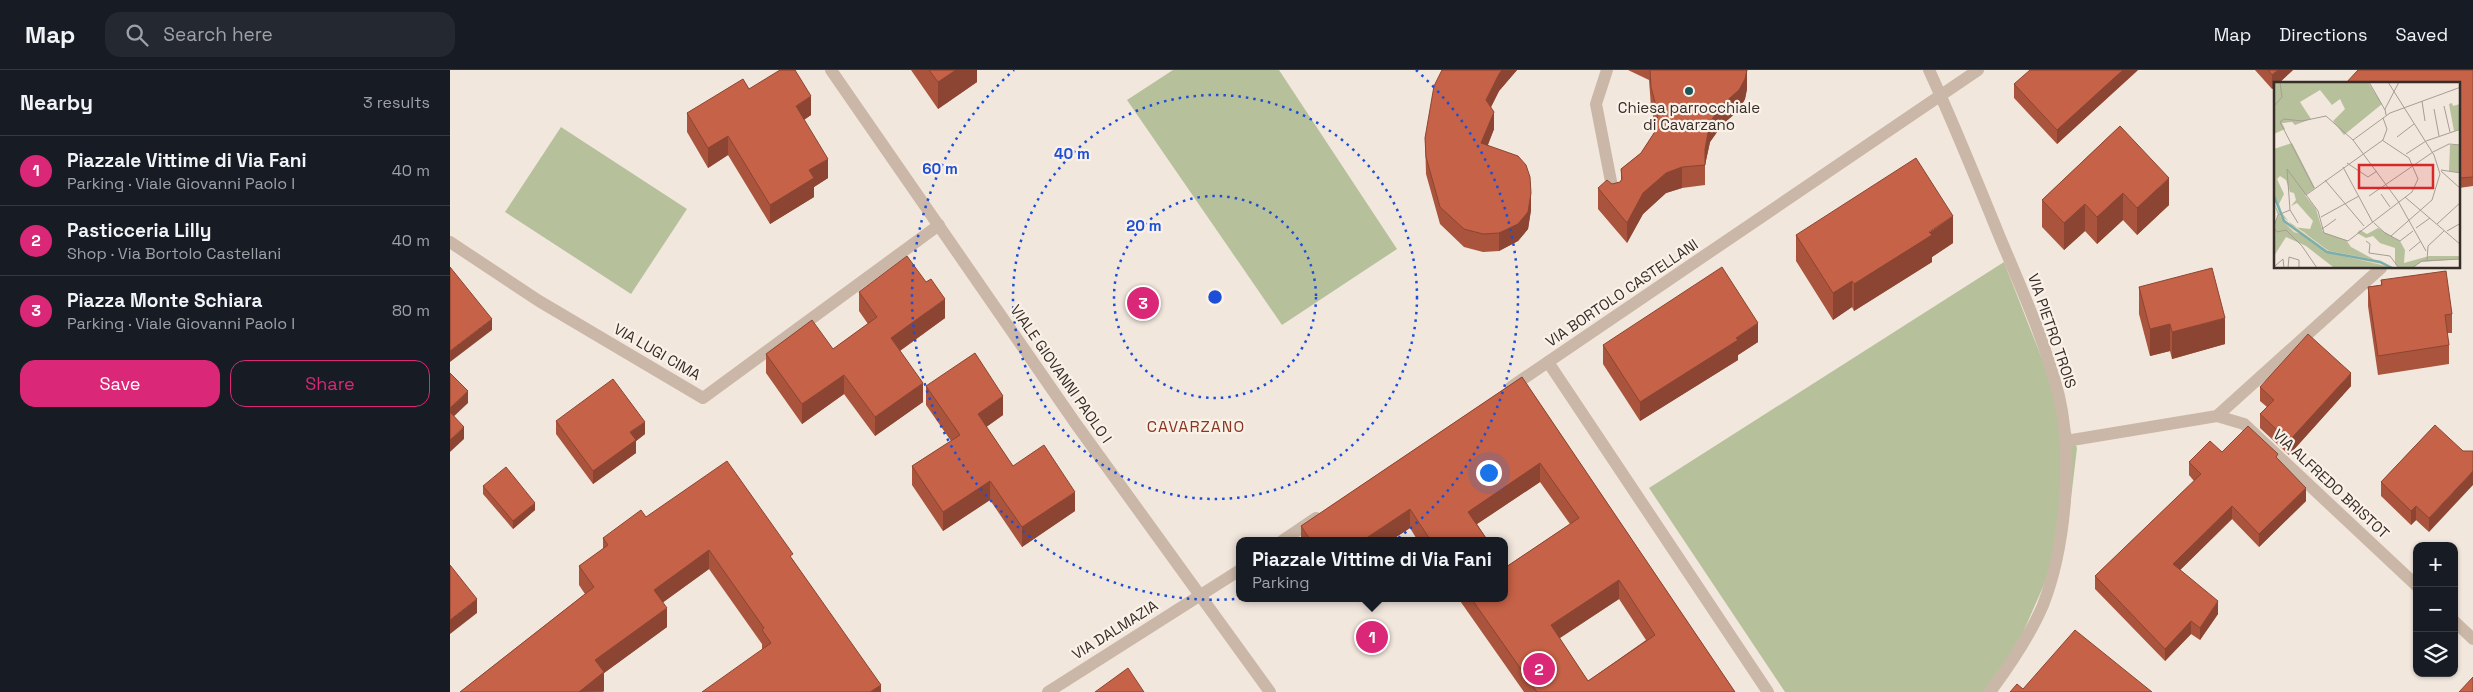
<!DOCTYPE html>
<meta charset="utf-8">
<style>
body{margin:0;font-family:"Space Grotesk",sans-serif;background:#242831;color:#f1f3f6}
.controls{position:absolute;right:15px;bottom:15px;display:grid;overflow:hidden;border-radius:10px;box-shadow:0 1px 4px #0004}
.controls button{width:45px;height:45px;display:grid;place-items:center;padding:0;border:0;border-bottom:1px solid #363941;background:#171b24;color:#f1f3f6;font:25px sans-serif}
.you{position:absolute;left:1038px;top:402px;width:18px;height:18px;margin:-12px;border:4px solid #fff;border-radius:50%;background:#1a73e8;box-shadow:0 0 0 8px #1a73e833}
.badge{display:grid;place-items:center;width:32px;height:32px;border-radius:50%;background:#db2777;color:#fff;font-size:16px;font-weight:700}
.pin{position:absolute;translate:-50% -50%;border:2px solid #fff;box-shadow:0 1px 5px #0006}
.popup{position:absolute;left:786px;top:467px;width:272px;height:65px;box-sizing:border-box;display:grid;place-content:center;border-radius:10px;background:#171b24;filter:drop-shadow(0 1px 4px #0005);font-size:16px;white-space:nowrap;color:#9ea1a6}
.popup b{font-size:19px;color:#f1f3f6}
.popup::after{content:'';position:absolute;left:50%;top:100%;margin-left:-10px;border:10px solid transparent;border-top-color:#171b24}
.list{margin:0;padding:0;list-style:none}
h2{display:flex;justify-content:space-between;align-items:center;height:65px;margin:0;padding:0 20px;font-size:21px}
h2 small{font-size:16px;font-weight:400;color:#9ea1a6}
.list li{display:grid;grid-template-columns:32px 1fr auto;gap:15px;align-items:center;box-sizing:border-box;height:70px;padding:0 20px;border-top:1px solid #363941}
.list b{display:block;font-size:19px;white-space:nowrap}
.list p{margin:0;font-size:16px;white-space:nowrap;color:#9ea1a6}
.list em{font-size:16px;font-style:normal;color:#9ea1a6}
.actions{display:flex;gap:10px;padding:15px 20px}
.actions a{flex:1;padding:11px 0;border:1px solid #db2777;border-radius:15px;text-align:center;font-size:18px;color:#db2777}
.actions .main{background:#db2777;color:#fff}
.icon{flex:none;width:28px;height:28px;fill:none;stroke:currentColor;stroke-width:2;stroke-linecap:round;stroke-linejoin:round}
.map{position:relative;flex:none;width:2023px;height:622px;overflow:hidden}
header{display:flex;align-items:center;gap:30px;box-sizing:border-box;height:70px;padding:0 25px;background:#171b24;border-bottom:1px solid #363941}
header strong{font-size:24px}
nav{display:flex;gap:28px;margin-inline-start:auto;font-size:18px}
.search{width:350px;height:45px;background:#242831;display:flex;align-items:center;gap:12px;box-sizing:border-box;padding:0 18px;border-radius:15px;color:#9ea1a6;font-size:19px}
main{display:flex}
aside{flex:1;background:#171b24}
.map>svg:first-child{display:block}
.green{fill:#b6c19c}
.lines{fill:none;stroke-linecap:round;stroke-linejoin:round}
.service{stroke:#cbb7a8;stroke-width:12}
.minor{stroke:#cbb7a8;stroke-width:12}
.tertiary{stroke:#cbb7a8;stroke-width:12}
.wall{fill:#aa543d;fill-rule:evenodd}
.shaded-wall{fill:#8b4532}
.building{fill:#c66247;stroke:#8b4532;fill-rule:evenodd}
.ring{fill:none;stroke:#1d4ed8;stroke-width:2.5;stroke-dasharray:2.5 5}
.poi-dot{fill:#1e5759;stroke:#faf2e9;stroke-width:2}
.labels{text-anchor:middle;stroke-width:4.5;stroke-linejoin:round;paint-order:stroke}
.poi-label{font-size:15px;fill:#372d28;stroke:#faf2e9}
.street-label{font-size:15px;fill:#372d28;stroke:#faf2e9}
.neighbourhood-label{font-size:16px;letter-spacing:1px;fill:#873721;stroke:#faf2e9}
.inset-river{fill:none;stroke:#7bafaf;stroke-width:2.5}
.inset-road{fill:none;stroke:#a79d95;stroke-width:1}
.view{fill:#d62828;fill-opacity:0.15;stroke:#d62828;stroke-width:2.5}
.inset-edge{fill:none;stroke:#372d28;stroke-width:2.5}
.centre{fill:#1d4ed8;stroke:#faf2e9;stroke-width:2.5}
.ring-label{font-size:15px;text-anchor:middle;font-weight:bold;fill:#1d4ed8;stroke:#faf2e9;stroke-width:4.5;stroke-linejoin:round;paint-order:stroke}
</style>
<header>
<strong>Map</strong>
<div class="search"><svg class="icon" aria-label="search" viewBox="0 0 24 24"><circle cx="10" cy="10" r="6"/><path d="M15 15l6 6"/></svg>Search here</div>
<nav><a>Map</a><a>Directions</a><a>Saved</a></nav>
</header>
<main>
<aside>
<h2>Nearby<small>3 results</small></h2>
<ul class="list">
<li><span class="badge">1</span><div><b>Piazzale Vittime di Via Fani</b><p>Parking · Viale Giovanni Paolo I</p></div><em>40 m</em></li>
<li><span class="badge">2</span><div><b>Pasticceria Lilly</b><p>Shop · Via Bortolo Castellani</p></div><em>40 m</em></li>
<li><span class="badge">3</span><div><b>Piazza Monte Schiara</b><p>Parking · Viale Giovanni Paolo I</p></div><em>80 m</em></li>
</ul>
<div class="actions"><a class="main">Save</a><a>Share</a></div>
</aside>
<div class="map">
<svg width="2023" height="622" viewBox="0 0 2023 622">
<rect width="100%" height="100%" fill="#f2e7dd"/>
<g class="green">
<polygon points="723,0 829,0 947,179 832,255 677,30"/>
<polygon points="111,57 237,139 181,224 55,142"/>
<polygon points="1554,192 1627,378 1617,462 1547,622 1335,622 1199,418"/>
</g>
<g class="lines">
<g class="service">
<polyline points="1157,0 1146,34 1164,127"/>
<polyline points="1098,292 1318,622"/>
<polyline points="1767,346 1794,354 1967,516"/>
<polyline points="1616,371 1767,346 1931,198"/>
<polyline points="2004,551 2023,569"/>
</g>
<g class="minor">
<polyline points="0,172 89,231 253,328 489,155"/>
<polyline points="1061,317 1528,0"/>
<polyline points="832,471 866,448"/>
<polyline points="598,622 790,500"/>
</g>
<g class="tertiary">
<polyline points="381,0 626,354 820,622"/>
<path d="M 1479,0 C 1505,56 1528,114 1551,170 C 1573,222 1595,272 1609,326 C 1623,387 1616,476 1593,535 C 1580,566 1560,595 1540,622"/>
</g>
</g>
<g class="wall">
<polygon points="461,0 527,0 527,12 488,39"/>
<polygon points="992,0 1067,0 1049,21 1041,37 1044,59 1038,75 1081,140 1078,159 1068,171 1049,181 1033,182 1014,177 990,154 976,104 975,68"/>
<polygon points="1178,0 1297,0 1297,19 1295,29 1289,40 1272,55 1260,72 1255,95 1255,115 1232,118 1216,123 1193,144 1177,173 1148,139 1148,118 1170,112 1171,110 1171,99 1191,83 1206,60 1201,37 1199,10"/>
<polygon points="1688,0 1607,74 1564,28 1564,14"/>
<polygon points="1805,0 1843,0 1822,19"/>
<polygon points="2023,0 2023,116 2009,118 2009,14"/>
<polygon points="299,19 361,45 354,50 378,108 364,117 364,127 320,154 278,85 258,98 237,62 237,43"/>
<polygon points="1670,56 1719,135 1687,165 1673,150 1647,174 1635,161 1614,180 1592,157 1592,130"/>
<polygon points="1346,165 1503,173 1482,187 1482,192 1404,241 1402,237 1383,250 1346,191"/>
<polygon points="1931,210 2002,244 2002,263 1997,263 1999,275 1999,294 1928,305 1918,236 1918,217 1931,215"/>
<polygon points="1689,217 1775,274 1722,289 1720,281 1700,286 1689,244"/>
<polygon points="409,222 495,248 450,281 473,332 425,366 394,324 352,354 316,303 316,284 383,279 418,254 409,241"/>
<polygon points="1308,272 1288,285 1288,290 1190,351 1153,294 1153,275"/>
<path d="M 1072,307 L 1285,622 L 1074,622 L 1008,528 L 1054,528 L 1056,497 L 1120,454 L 1090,412 L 1027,454 L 1038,471 L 968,471 L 960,458 L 940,471 L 851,471 L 851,456 ZM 1169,529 L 1196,570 L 1138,611 L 1109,568 Z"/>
<polygon points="476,316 553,345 536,357 563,396 625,441 572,477 540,430 493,461 462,415 462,396 501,371 476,335"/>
<polygon points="1901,316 1839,385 1810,358 1810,344 1817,337 1810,331 1810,317"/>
<polygon points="106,351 195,364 186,371 186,383 143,414 106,364"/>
<polygon points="1985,355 1979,462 1966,450 1961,455 1931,426 1931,412"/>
<polygon points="1772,382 1828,389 1856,431 1809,477 1782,449 1730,500 1768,544 1750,570 1741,564 1715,591 1645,519 1645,506 1744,411 1739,405 1739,392"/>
<polygon points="33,416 85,440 63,459 33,424"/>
<polygon points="196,447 343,490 431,622 312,579 312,574 259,499 213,532 217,557 154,603 154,621 153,622 10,622 135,524 129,515 129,496 153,479 153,468"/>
</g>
<g class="shaded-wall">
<polygon points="506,0 527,0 527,12 488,39 488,12"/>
<polygon points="1052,0 1067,0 1049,21 1036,47 1036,30 1049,4"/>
<polygon points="1297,0 1297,19 1295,29 1289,40 1272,55 1260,72 1255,95 1255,79 1260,52"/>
<polygon points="1673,0 1688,0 1607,74 1607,60"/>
<polygon points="1828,0 1843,0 1828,14 1826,14 1826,16 1822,19 1822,5"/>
<polygon points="361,26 361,45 346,55 346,36"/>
<polygon points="1044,42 1044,59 1031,91 1031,73"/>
<polygon points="278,66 278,85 258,98 258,78"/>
<polygon points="378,89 378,108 364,117 364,127 320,154 320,135 359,100"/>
<polygon points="1232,97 1232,118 1216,123 1193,144 1177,173 1177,153 1193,123 1216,103"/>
<polygon points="1719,108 1719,135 1687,165 1687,138"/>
<polygon points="1081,123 1081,140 1078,159 1068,171 1049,181 1049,163"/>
<polygon points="1673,123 1673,150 1647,174 1647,147"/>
<polygon points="1635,134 1635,161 1614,180 1614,153"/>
<polygon points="1503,146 1503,173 1482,187 1482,192 1404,241 1404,214"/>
<polygon points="1402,211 1402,237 1383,250 1383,223"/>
<polygon points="495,229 495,248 441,287 441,268"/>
<polygon points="1775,248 1775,274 1722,289 1722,262"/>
<polygon points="42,249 42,260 0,292 0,281"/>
<polygon points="1308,253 1308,272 1288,285 1288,290 1190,351 1190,332"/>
<polygon points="1720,254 1720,281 1700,286 1700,259"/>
<polygon points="1901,303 1901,316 1839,385 1839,371"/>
<polygon points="394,305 394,324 352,354 352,334"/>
<polygon points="473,313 473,332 425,366 425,347"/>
<polygon points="18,321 18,333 0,350 0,338"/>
<polygon points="553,326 553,345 528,363 528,344"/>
<polygon points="195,352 195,364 186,371 186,383 143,414 143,401 180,362"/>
<polygon points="14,357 14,369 0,382 0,370"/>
<polygon points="1090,393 1090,412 1018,460 1018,442"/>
<polygon points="2023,401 2023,415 1979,462 1979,448"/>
<polygon points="540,411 540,430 493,461 493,442"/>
<polygon points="1856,418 1856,431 1809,477 1809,464"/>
<polygon points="625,422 625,441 572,477 572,457"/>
<polygon points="85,433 85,440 63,459 63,451"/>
<polygon points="1782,436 1782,449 1723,507 1723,494"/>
<polygon points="1966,436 1966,450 1961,455 1961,441"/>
<polygon points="960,439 960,458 940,471 912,471"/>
<polygon points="259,480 259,499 204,539 204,520"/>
<polygon points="1169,510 1169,529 1101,574 1101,555"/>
<polygon points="27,529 27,543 0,564 0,550"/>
<polygon points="1768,531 1768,544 1750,570 1750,558"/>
<polygon points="217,538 217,557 154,603 154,621 129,622 145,590"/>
<polygon points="1741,551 1741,564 1715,591 1715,579"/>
<polygon points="431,615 431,622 420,622"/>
</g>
<g class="building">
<polygon points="330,0 345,0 361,26 346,36 378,89 359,100 364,108 320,135 278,66 258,78 237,43 293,9 299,19"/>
<polygon points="479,0 506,0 488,12"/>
<polygon points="992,0 1052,0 1049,4 1036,30 1044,42 1031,73 1068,86 1076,95 1080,107 1081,123 1078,142 1068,154 1049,163 1033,164 1014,159 990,137 976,87 975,68 984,16"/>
<polygon points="1200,0 1297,0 1295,9 1289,20 1272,35 1260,52 1255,79 1255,95 1232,97 1216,103 1193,123 1177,153 1148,118 1157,110 1162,114 1170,112 1172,109 1171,99 1191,83 1206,60 1208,44 1201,17"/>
<polygon points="1580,0 1673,0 1607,60 1564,14"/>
<polygon points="1818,0 1828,0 1822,5"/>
<polygon points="1908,0 2023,0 2023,107 2009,108 2009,14 1895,14"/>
<polygon points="1670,56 1719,108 1687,138 1673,123 1647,147 1635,134 1614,153 1592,130"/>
<polygon points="1466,88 1503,146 1479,162 1482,165 1404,214 1402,211 1383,223 1346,165"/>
<polygon points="457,186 476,212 481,209 495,229 441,268 473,313 425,347 394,305 352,334 316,284 362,250 383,279 427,247 409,222"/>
<polygon points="0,197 42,249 0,281"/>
<polygon points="1272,197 1308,253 1286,268 1288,270 1190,332 1153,275"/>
<polygon points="1762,198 1775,248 1722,262 1720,254 1700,259 1689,217"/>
<polygon points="1996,201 2002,244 1995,245 1999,275 1928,286 1918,217 1932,215 1931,210"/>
<polygon points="1858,264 1901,303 1839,371 1810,344 1824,330 1810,317"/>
<polygon points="525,283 553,326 528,344 563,396 594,375 625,422 572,457 540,411 493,442 462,396 510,365 476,316"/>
<polygon points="0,303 18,321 0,338"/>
<path d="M 1072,307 L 1285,622 L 1087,622 L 1021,528 L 1054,528 L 1054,495 L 1056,497 L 1129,448 L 1090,393 L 1018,442 L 1038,471 L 981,471 L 960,439 L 912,471 L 861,471 L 851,456 ZM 1169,510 L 1205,565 L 1138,611 L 1101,555 Z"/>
<polygon points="163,309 195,352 180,362 186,370 143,401 106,351"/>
<polygon points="0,342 14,357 0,370"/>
<polygon points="1985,355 2013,381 2023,381 2023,401 1979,448 1966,436 1961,441 1931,412"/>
<polygon points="1798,356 1828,384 1826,387 1856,418 1809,464 1782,436 1723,494 1768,531 1750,558 1741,551 1715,579 1645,506 1751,404 1739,392 1760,371 1772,382"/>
<polygon points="277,391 343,484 340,486 431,615 420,622 252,622 321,573 312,560 314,558 259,480 204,520 217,538 145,590 154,602 129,622 10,622 144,517 129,496 158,475 153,468 191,440 196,447"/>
<polygon points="56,397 85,433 63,451 33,416"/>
<polygon points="0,495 27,529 0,550"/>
<polygon points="1625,560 1702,622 1560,622 1567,614 1573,619"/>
<polygon points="678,598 694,622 645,622"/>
<polygon points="2023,607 2023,622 2009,622"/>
</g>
<g class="ring">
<circle cx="765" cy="227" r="101"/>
<circle cx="765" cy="227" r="202"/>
<path d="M966 0A303 303 0 1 1 564 0"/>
</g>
<circle class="poi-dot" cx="1239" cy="21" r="5"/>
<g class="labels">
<g class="poi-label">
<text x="1239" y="43">Chiesa parrocchiale<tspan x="1239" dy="17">di Cavarzano</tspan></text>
</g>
<g class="street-label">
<text transform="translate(1172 223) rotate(-34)" y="5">VIA BORTOLO CASTELLANI</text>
<text transform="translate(1602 261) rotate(71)" y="5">VIA PIETRO TROIS</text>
<text transform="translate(207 282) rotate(30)" y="5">VIA LUGI CIMA</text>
<text transform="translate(611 304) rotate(55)" y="5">VIALE GIOVANNI PAOLO I</text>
<text transform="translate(1881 414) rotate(43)" y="5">VIA ALFREDO BRISTOT</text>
<text transform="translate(665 560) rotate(-32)" y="5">VIA DALMAZIA</text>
</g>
<g class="neighbourhood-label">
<text x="746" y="362">CAVARZANO</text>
</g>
</g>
<g transform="translate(1824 12)">
<rect width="186" height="186" fill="#f2e7dd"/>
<path d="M 0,0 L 94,0 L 108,22 L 70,53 L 59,39 L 71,27 L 66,17 L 58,23 L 46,8 L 26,20 L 37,37 L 21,43 L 18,40 L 8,41 L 11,47 L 0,52 ZM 178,21 L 179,24 L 186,22 L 186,48 L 180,49 L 175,22 ZM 18,61 L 41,106 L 31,113 L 42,127 L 49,150 L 72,158 L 77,165 L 101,178 L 56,170 L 10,136 L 0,111 L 0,67 ZM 6,94 L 12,98 L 16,110 L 20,111 L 22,118 L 17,124 L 23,121 L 39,139 L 36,147 L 19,145 L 8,131 L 5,122 L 10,112 L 3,97 ZM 176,63 L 186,63 L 186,91 L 175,89 ZM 0,121 L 10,140 L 20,150 L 31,153 L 52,170 L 107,181 L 117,186 L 59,185 L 32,164 L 12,155 L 0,174 L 0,137 L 2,139 L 4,134 ZM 104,146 L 126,159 L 131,168 L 130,181 L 155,174 L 186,174 L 186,177 L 147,180 L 138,186 L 125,186 L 121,182 L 121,166 L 106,161 L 99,154 L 92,156 L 83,151 L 86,148 L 93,152 Z" fill="#b6c19c" fill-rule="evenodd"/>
<path d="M 0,111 L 4,127 L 14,141 L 30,150 L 51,168 L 108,179 L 120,186 L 52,170 L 31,153 L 20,150 L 6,134 Z" fill="#eed8b3"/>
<path class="inset-river" d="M 0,114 L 10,139 L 53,170 L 106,180 L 118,186"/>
<path class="inset-road" d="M 95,0 L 111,28M 114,0 L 160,73 L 166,92 L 158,118 L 117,154M 148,19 L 151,39M 0,24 L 8,15 L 6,0M 170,24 L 176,50M 160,27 L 165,54M 112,33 L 111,27 L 125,0M 6,40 L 10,37 L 28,39 L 52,34 L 79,58 L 116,31 L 187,5M 6,40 L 40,106M 123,55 L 140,42M 79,58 L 124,119 L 152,169M 132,72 L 152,59 L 187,47M 73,81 L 94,95 L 103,89M 69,85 L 99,141M 167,88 L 187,91M 167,89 L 187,107M 51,98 L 90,144M 107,112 L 116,125M 32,113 L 109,58 L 113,47 L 109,36M 95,114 L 159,70 L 175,62 L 187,63M 131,115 L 187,163M 47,135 L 85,114M 24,141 L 16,128 L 13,87 L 44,129 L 50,151 L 74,159 L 138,110 L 144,97 L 135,76 L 108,58M 100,141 L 111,151 L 126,159 L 139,149M 163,142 L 187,120M 0,144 L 4,133 L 16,128M 0,146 L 3,150 L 12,148 L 28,164 L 43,186M 142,146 L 156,136M 48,147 L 62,137M 173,149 L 187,141M 92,159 L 96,162 L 95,171 L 116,174 L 125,186M 135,169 L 147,159M 153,179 L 154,164 L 170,149M 1,184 L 9,177 L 10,186M 14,186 L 15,175 L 25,178 L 25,186M 138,186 L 148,179 L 187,177"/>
<path class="view" d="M 85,83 L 159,83 L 159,106 L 85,106 Z"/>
<rect width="186" height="186" class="inset-edge"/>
</g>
<circle cx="765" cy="227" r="8" class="centre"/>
<g class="ring-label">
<text x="622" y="89">40 m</text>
<text x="490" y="104">60 m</text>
<text x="694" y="161">20 m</text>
</g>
</svg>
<div class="controls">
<button>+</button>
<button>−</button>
<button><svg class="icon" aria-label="layers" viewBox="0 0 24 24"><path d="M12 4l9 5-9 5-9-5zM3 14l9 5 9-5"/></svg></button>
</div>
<div class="you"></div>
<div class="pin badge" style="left:922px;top:567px">1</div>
<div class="popup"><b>Piazzale Vittime di Via Fani</b>Parking</div>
<div class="pin badge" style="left:1089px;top:599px">2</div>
<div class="pin badge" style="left:693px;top:233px">3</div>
</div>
</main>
